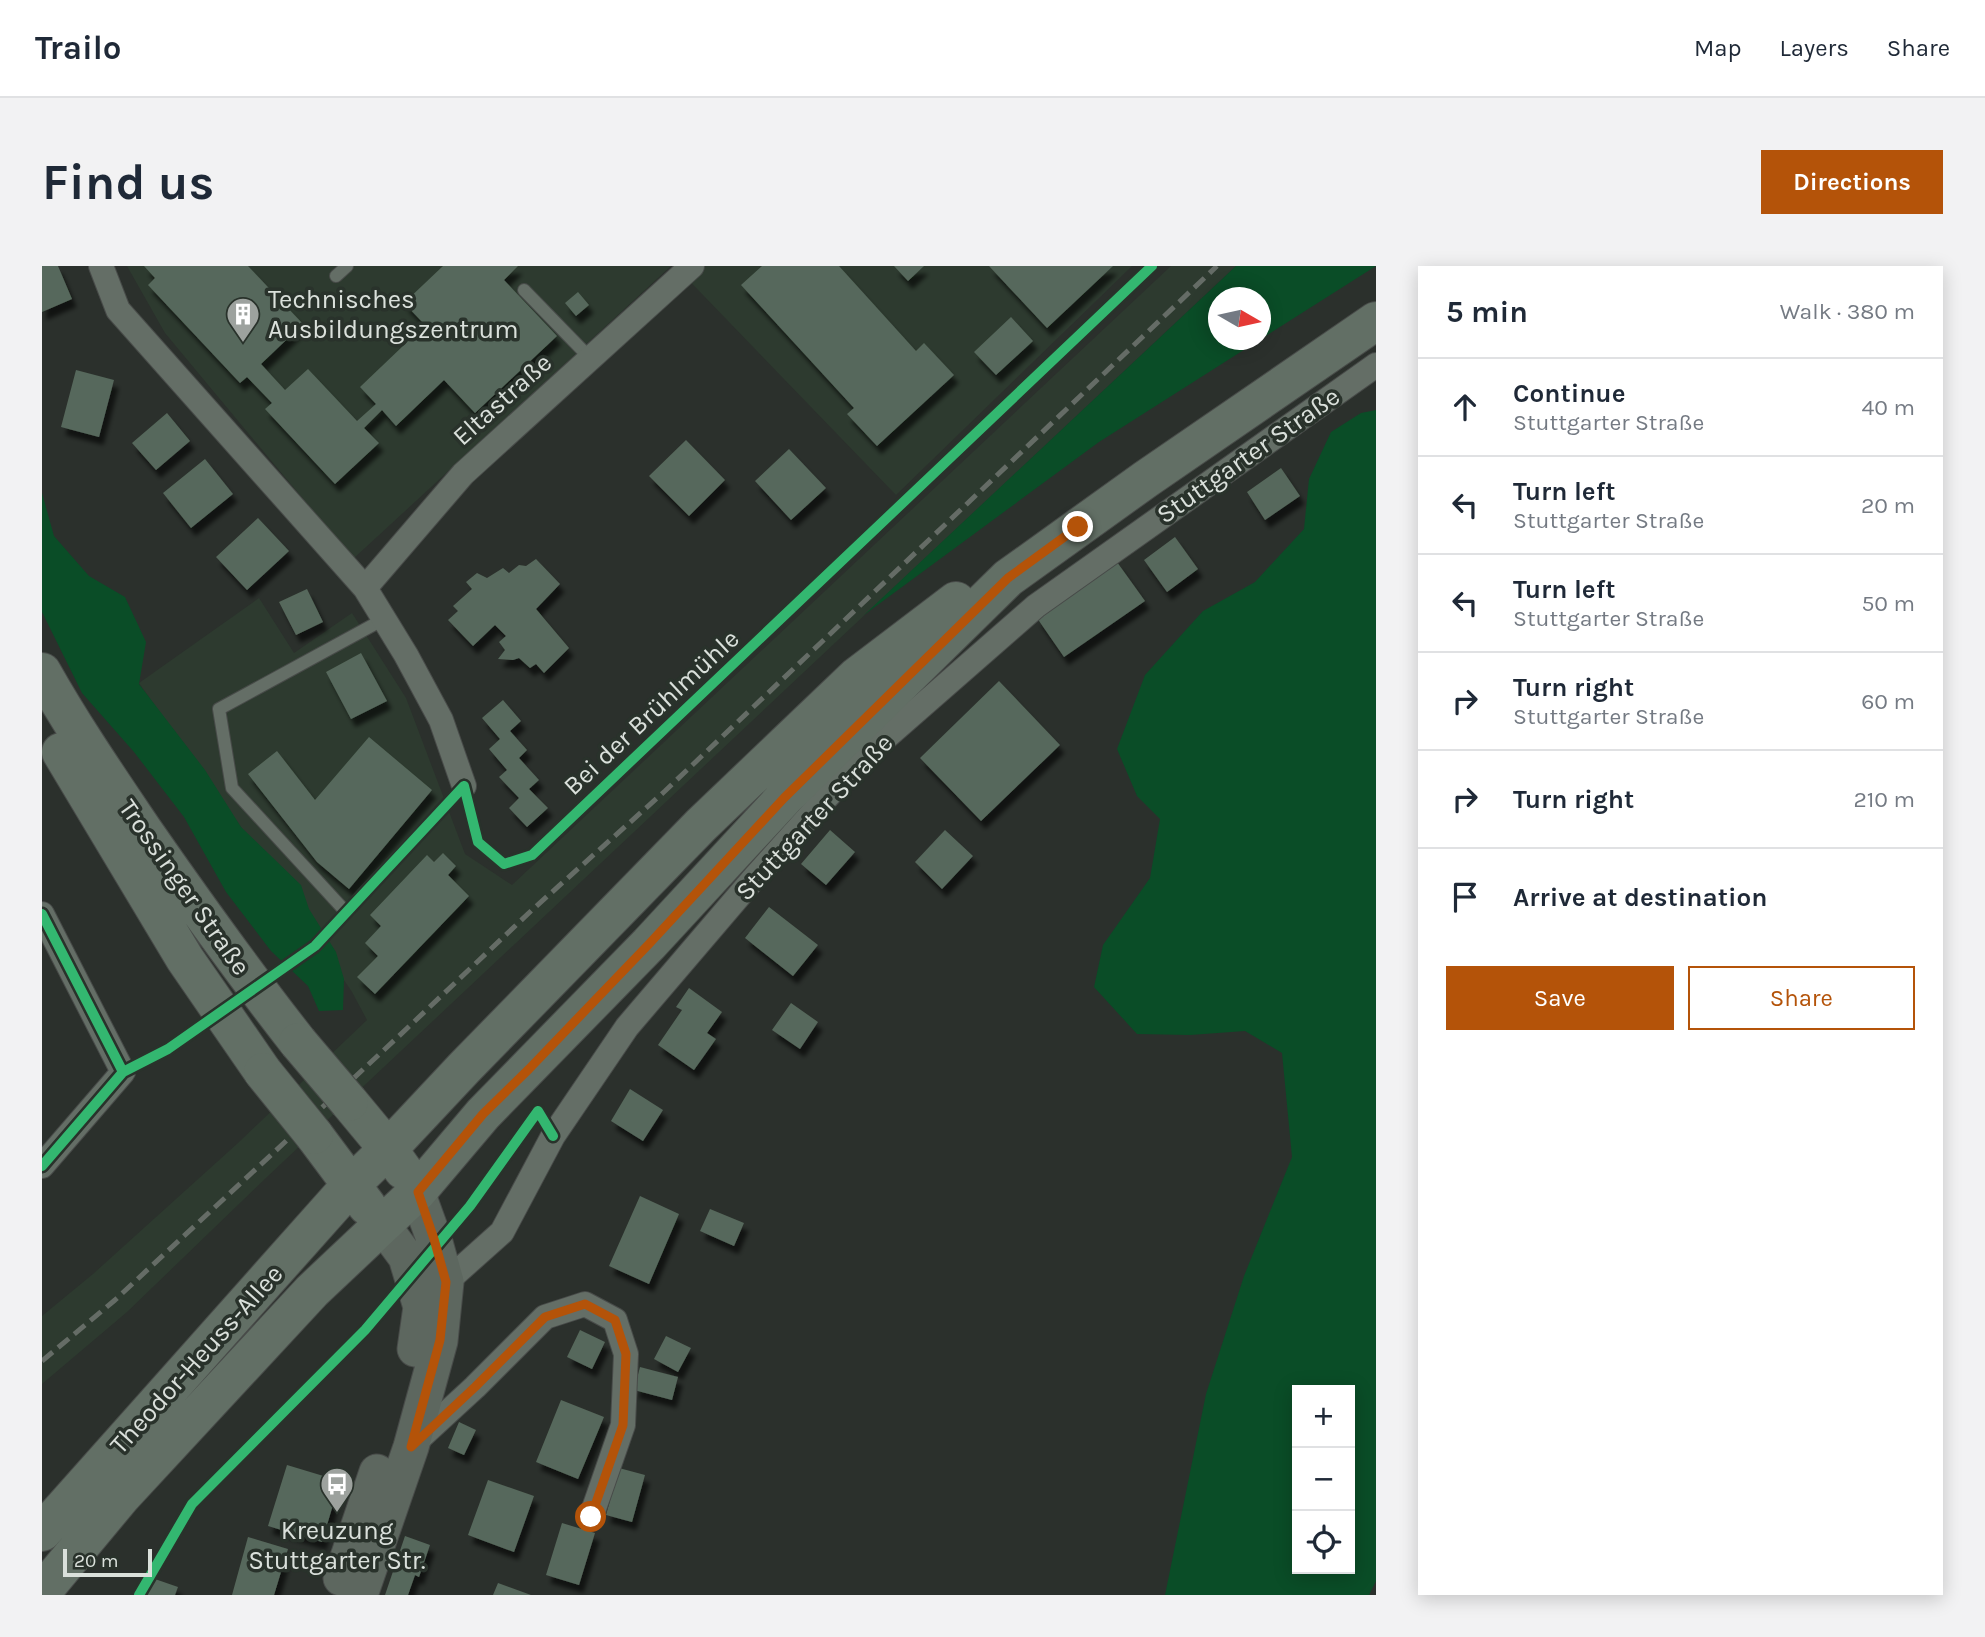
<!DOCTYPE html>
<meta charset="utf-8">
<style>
:root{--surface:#fff;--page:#f2f2f3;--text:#1f2937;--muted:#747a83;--line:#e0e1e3;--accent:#b45309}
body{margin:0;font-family:Karla,sans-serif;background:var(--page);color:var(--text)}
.controls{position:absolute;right:21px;bottom:21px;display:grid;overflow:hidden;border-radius:0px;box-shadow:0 4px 18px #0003}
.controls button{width:63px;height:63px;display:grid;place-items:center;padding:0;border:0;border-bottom:2px solid var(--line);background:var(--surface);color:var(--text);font:35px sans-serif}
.compass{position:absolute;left:1166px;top:21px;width:63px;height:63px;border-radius:50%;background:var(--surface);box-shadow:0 4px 18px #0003;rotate:99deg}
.scale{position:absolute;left:21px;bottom:18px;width:89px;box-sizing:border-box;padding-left:7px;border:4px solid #dae0db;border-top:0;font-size:19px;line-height:24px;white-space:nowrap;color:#dae0db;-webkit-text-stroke:5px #29322b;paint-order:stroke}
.stop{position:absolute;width:21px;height:21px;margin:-16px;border:5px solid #b45309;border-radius:50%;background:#fff}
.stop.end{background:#b45309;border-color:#fff;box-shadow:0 2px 7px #0008}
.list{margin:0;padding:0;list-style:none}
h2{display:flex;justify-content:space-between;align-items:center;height:91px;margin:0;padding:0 28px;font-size:30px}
h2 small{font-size:23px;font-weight:400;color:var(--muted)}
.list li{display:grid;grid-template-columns:46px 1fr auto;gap:21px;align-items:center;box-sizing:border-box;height:98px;padding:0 28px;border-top:2px solid var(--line)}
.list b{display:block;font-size:26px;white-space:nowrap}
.list p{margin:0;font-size:23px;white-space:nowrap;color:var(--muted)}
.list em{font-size:23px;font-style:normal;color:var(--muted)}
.actions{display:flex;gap:14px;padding:21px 28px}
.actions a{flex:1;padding:16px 0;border:2px solid var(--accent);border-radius:0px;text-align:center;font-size:24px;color:var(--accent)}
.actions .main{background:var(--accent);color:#fff}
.icon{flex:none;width:38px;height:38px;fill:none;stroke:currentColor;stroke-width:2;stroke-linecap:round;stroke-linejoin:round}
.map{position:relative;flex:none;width:1334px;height:1329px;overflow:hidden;border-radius:0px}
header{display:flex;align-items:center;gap:42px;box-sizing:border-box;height:98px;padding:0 35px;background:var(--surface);border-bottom:2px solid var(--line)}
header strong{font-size:33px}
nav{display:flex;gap:38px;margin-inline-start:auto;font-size:24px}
.intro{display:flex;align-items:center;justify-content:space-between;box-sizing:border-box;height:168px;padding:0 42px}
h1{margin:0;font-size:49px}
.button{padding:18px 32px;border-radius:0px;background:var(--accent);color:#fff;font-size:24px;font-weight:700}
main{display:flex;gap:42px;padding:0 42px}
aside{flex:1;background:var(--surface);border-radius:0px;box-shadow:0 4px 18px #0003}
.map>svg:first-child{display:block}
.built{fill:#2d3a2f}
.green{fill:#0a4d27;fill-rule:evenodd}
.building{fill:#56685b;filter:url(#shadow)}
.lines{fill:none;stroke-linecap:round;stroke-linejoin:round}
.lane-casing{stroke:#484b49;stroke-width:14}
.street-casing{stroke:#484b49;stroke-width:26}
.secondary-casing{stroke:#484b49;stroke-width:37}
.primary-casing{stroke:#484b49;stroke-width:40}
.lane{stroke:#646e66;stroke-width:12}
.street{stroke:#646e66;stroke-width:24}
.secondary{stroke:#5d675f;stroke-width:35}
.primary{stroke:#626f65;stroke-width:38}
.rail{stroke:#656c66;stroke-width:5;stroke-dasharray:14 7;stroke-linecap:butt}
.primary-bridge-casing{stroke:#484b49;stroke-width:40;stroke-linecap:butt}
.primary-bridge{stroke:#626f65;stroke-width:38}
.cycleway-casing{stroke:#29322b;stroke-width:15}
.cycleway{stroke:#33b770;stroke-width:10}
.route{stroke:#b45309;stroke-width:9}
.labels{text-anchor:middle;stroke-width:7;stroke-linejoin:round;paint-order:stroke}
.poi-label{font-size:26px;fill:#dae0db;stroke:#29322b;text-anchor:start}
.street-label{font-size:26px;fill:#dae0db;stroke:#29322b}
</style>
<header>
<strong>Trailo</strong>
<nav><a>Map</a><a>Layers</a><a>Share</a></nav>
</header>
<div class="intro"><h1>Find us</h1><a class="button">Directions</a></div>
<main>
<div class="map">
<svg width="1334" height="1329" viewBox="0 0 1334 1329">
<defs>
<filter id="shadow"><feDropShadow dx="4.5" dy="8" stdDeviation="2" flood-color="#0009"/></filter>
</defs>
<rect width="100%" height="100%" fill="#2b302c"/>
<path class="built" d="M85,0H629L311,293L123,67Z
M633,0H1090L854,229Z
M1129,0H1194L226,910L85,1046L0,1118V1050L51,1008L196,877L325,754L310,726L199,561L97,417L217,332L252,387L310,347L364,432L423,588L470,619Z"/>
<path class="green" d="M1194,0H1334L1057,176L822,349ZM1176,32H1218V74H1176Z
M1334,144V1315L1327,1329H1123L1164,1128L1202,1010L1250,891L1240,787L1203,765L1148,769L1095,768L1052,721L1061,679L1108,612L1118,553L1095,530L1075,483L1103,409L1161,345L1213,316L1262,263L1267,213L1289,166L1319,147ZM1308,1124V1303H1255V1124Z
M0,227L12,270L47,310L83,331L104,376L97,418L163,504L199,561L259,619L267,643L294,686L302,713L301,744L277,745L266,720L229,685L184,626L142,551L92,486L40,427L0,346Z"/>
<path class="building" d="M0,0H16L30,33L0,46Z
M102,0H206L261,58L219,98L243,124L266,103L315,155L334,138L318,121L383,59L362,37L401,0H476L462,14L515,70L433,147L402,114L354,160L340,144L322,162L337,177L293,218L223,143L230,137L205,111L198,117L106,19L113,12Z
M720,0H797L874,85L882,77L912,109L835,180L805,148L812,142L699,19Z
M852,0H882L866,15Z
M947,0H1071L1005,62Z
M536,26L547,39L534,50L523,37Z
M969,51L991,75L954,109L932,86Z
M34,104L72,114L57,171L19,161Z
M125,147L148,175L114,204L90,177Z
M644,174L683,214L647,250L607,210Z
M747,183L784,222L749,254L713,215Z
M163,193L191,228L149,262L121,227Z
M1239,202L1258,230L1223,254L1205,226Z
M216,252L247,285L205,324L174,291Z
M1133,271L1156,303L1125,326L1102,294Z
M494,293L518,318L494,343L527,382L502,407L494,398L488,402L477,392L471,394L456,393L463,384L457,376L464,370L453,359L431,380L406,354L416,345L411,340L430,323L424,316L435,307L445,312L461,302L467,307L477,299L484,300Z
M1075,296L1103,335L1022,391L995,352Z
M265,323L281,356L254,369L237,336Z
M319,387L345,435L309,453L284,406Z
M957,415L1018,479L939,555L878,492Z
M461,434L479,455L468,465L485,484L477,492L497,514L487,523L506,542L485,561L467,542L477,532L457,511L465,504L447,483L458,473L440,452Z
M327,471L390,524L307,623L275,596L206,508L235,485L273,534Z
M788,564L813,586L784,619L759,598Z
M903,564L931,590L900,623L873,596Z
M401,587L414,600L406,609L427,630L333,728L315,711L336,690L323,677L339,660L328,649L385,589L392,596Z
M727,641L776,679L751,710L703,672Z
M647,722L680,746L665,767L674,773L652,804L616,779L640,744L634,741Z
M749,737L776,756L758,783L730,764Z
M588,823L621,844L601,875L569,855Z
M598,930L637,948L607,1018L567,1000Z
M668,943L702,957L692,980L658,965Z
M538,1064L563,1076L550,1103L525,1091Z
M624,1070L649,1082L636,1106L612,1093Z
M598,1101L636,1111L630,1134L592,1124Z
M519,1134L562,1151L536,1213L494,1196Z
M417,1156L434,1164L422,1189L406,1182Z
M245,1199L298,1215L280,1276L226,1260Z
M577,1202L603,1209L590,1256L564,1249Z
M446,1214L492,1230L472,1286L426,1269Z
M520,1257L553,1267L537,1319L504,1309Z
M363,1270L388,1279L377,1311L373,1309L366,1329H343Z
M206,1271L246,1283L232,1329H190Z
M110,1312L136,1321L133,1329H104Z
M456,1317L489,1329H451Z"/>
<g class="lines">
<defs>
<path id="lane" d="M294,10L305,0
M482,24L548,92
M304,646L190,522L177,443L342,353
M273,680L422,520
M81,806L126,783"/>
<path id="street" d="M59,0L76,44L323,322L364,389L399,454L422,520
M323,322L421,208L650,0
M0,648L81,806L0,900
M404,1016L460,966L511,870L585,761L713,611L818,494L994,340L1334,99
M370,1179L433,1121L503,1051L543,1038L573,1054L584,1088L581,1159L549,1251"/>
<path id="secondary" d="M341,960L364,991L379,1041L373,1083
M299,1312L335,1206
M318,1329L369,1181L398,1075L404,1016L392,973L375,926"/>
<path id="primary" d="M0,406C31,461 66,512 101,564C151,636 202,707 256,776
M19,486L143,693L221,806
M307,836L346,883L361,904
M272,869L325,940
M0,1266L309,919L346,883L422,802L659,559L814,411L914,335
M0,1326L79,1231L270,1025L375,926L441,848L607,678L742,532L966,312L1104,213L1334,55"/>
</defs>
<use href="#lane" class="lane-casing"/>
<use href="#street" class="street-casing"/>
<use href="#secondary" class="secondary-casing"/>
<use href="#primary" class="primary-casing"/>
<use href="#lane" class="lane"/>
<use href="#street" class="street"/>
<use href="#secondary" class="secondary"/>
<use href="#primary" class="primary"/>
<path class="rail" d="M0,1095L73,1034L357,770L490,644L623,525L1175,0"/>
<defs>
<path id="primary-bridge" d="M256,776L307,836
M221,806L272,869"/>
</defs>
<use href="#primary-bridge" class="primary-bridge-casing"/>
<use href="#primary-bridge" class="primary-bridge"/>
<defs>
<path id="cycleway" d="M422,520L436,576L462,598L490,589L1110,0
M0,648L81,806
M0,900L81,806L126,783L273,680L422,520
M97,1329L150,1238L323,1064L428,940L496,845L511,870"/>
</defs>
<use href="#cycleway" class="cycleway-casing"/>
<use href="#cycleway" class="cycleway"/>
</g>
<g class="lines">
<path class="route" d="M549,1251L581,1159L584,1088L573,1054L543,1038L503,1051L433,1121L369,1181L398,1074L404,1016L392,973L376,926L441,848L487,803L607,678L742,532L966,312L1036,261"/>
</g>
<defs>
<symbol id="building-pin" viewBox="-11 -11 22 30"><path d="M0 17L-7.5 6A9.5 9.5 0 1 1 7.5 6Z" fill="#9da29e" stroke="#29322b"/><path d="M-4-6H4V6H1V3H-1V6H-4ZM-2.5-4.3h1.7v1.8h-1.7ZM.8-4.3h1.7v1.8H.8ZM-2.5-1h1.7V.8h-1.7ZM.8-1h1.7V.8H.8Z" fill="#fff"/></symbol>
<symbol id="bus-pin" viewBox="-11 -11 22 30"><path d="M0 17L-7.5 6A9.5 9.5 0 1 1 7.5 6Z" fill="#9da29e" stroke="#29322b"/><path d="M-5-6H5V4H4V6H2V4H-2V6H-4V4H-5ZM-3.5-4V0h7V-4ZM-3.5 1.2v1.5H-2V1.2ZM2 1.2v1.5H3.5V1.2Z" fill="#fff"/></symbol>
</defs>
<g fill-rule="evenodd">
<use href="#building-pin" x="182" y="29" width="38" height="52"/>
<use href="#bus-pin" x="276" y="1199" width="38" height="52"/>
</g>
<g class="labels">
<g class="poi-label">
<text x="226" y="42">Technisches<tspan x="226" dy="30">Ausbildungszentrum</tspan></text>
<text x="295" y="1273" text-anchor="middle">Kreuzung<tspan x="295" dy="30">Stuttgarter Str.</tspan></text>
</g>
<g class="street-label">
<text transform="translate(460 133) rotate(-42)" y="9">Eltastraße</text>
<text transform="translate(1206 189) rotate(-35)" y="9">Stuttgarter Straße</text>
<text transform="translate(609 446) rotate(-43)" y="9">Bei der Brühlmühle</text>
<text transform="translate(772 551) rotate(-47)" y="9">Stuttgarter Straße</text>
<text transform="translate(143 621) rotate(55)" y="9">Trossinger Straße</text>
<text transform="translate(154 1093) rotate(-48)" y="9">Theodor-Heuss-Allee</text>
</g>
</g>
</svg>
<div class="controls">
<button>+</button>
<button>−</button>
<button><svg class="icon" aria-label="locate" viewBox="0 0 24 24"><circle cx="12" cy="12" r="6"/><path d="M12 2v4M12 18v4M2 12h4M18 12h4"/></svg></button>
</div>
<svg class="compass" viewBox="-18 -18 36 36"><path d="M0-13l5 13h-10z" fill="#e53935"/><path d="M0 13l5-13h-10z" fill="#747a83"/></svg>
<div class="scale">20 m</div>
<div class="stop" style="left:549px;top:1251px"></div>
<div class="stop end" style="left:1036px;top:261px"></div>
</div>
<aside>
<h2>5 min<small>Walk · 380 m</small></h2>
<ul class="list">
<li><svg class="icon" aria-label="ahead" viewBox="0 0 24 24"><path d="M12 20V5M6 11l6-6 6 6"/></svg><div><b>Continue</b><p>Stuttgarter Straße</p></div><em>40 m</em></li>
<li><svg class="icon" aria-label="left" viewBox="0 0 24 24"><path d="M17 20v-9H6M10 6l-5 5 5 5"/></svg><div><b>Turn left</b><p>Stuttgarter Straße</p></div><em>20 m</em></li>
<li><svg class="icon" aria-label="left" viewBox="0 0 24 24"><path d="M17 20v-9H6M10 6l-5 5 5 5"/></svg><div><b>Turn left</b><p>Stuttgarter Straße</p></div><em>50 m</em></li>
<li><svg class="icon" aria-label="right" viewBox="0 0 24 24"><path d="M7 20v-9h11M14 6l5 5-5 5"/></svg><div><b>Turn right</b><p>Stuttgarter Straße</p></div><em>60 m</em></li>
<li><svg class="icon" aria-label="right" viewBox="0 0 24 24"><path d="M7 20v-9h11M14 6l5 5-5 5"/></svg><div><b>Turn right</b></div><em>210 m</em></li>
<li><svg class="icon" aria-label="arrive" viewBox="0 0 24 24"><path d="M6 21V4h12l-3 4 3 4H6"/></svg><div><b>Arrive at destination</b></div></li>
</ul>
<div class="actions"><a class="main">Save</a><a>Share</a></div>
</aside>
</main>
